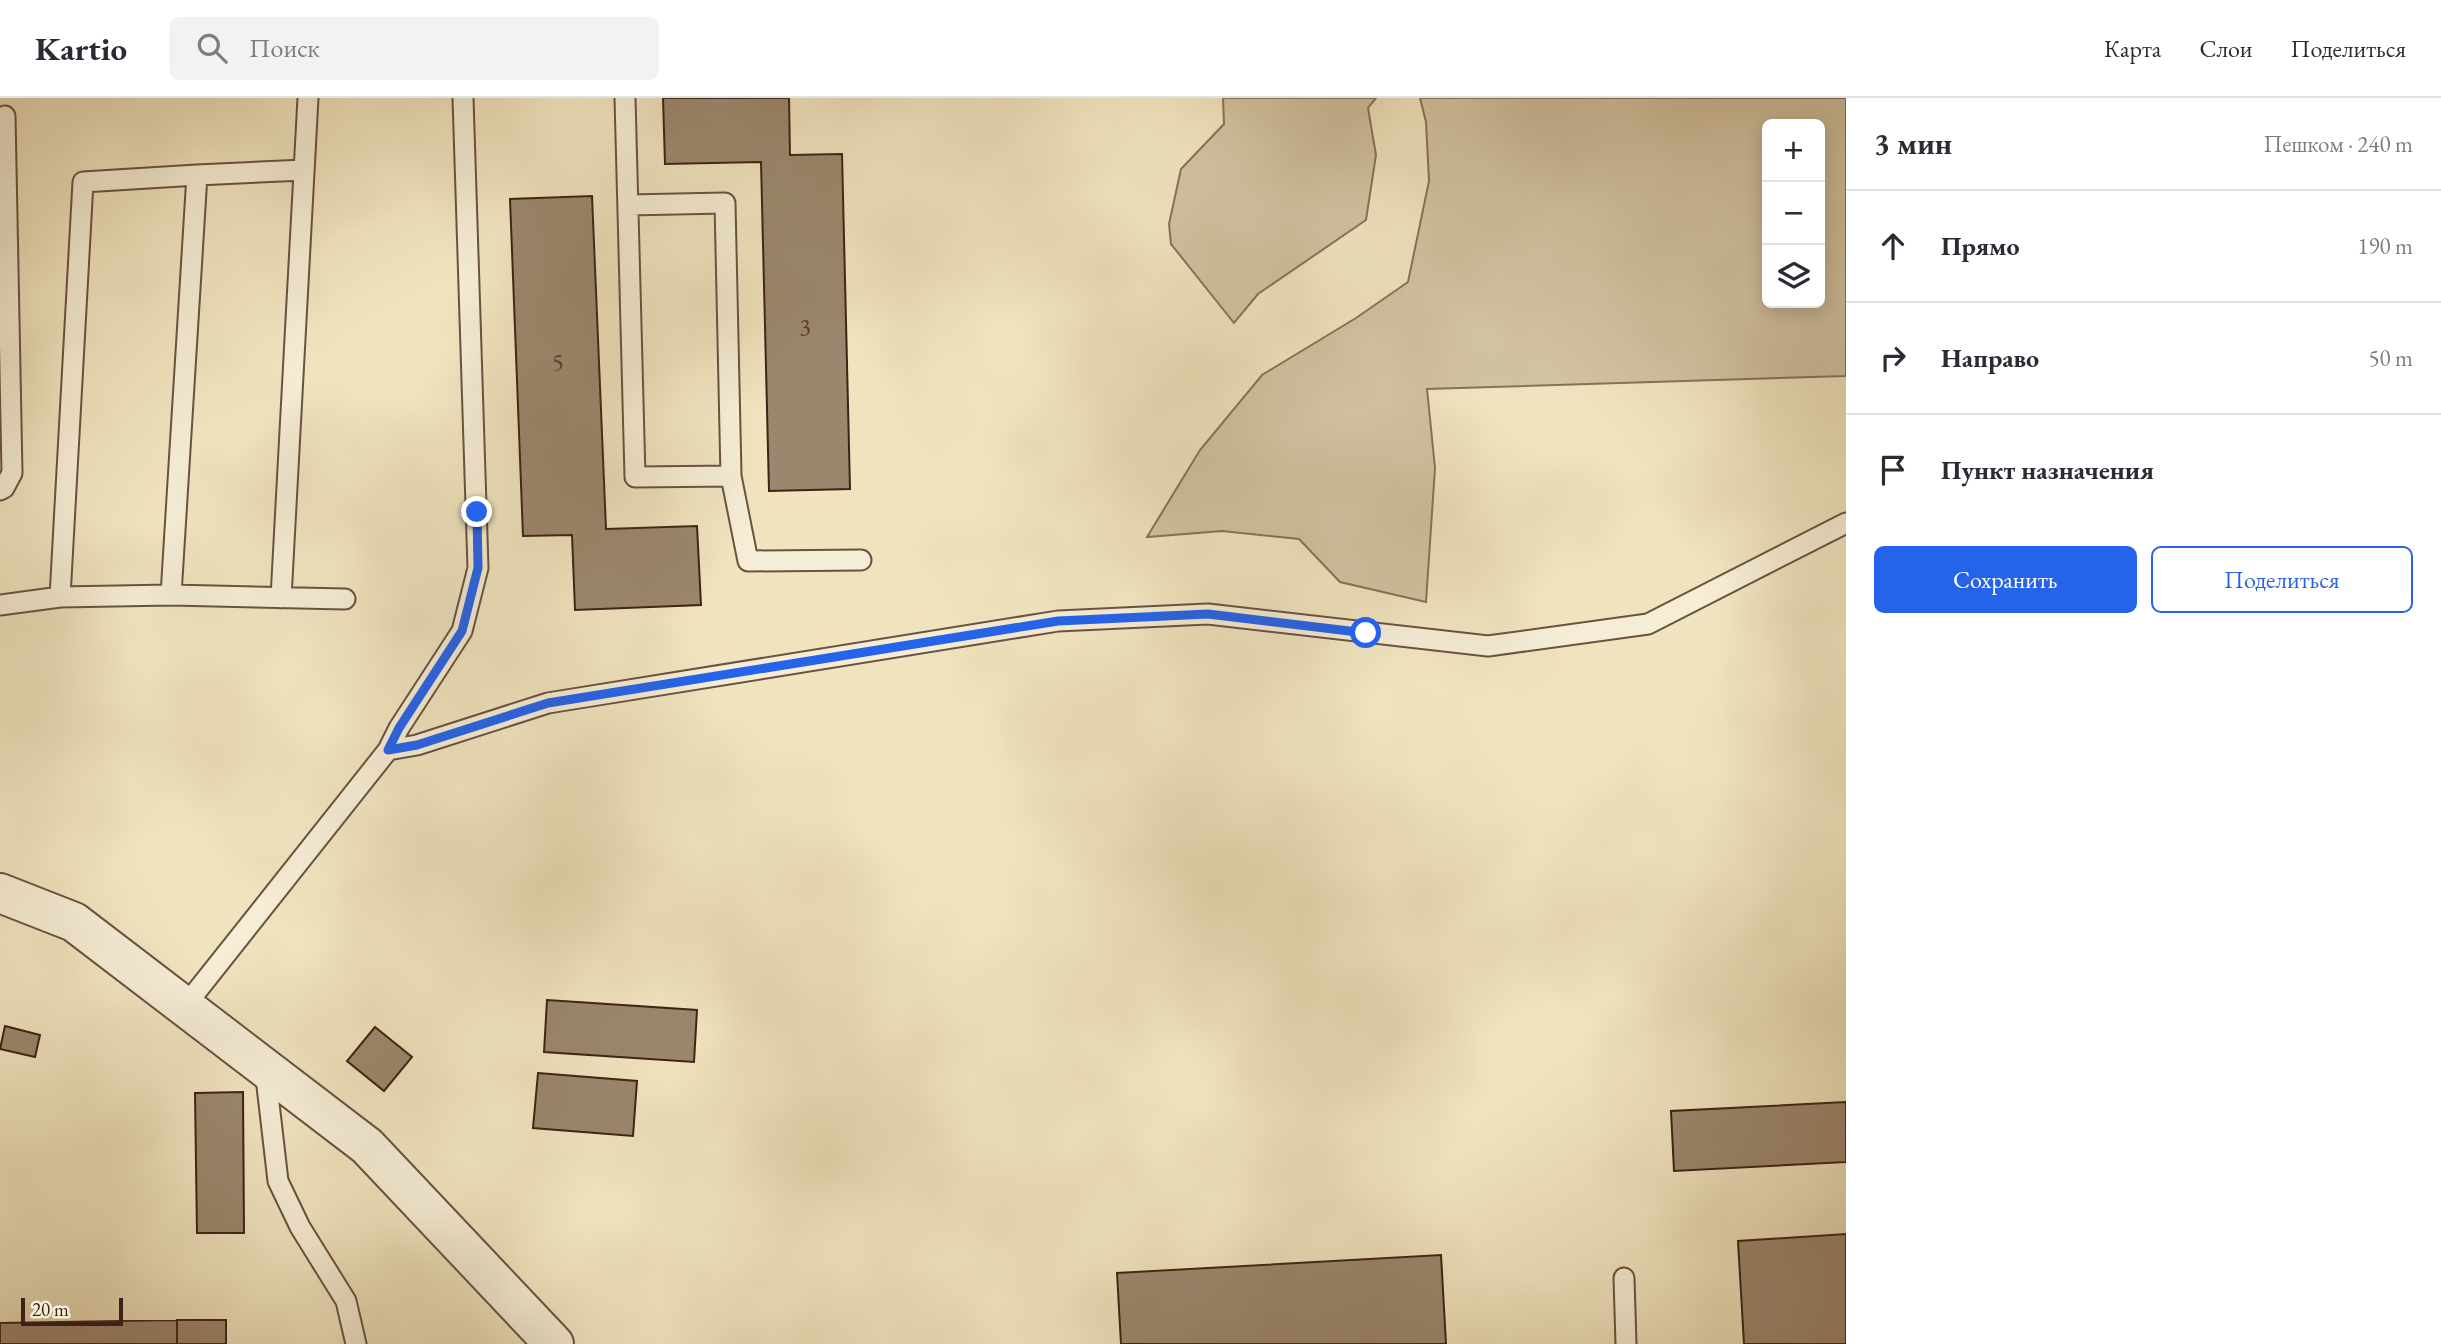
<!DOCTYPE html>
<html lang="ru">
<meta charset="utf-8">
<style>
:root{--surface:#fff;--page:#f2f2f3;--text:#2b2b33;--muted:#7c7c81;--line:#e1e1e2;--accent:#2563eb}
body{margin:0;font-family:"EB Garamond",serif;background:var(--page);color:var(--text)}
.controls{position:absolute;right:21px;top:21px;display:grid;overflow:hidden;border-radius:10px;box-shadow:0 4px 18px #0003}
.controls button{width:63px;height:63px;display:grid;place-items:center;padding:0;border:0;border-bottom:2px solid var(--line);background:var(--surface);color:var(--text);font:35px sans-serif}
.scale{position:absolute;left:21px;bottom:18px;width:102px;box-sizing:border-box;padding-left:7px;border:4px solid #3e2217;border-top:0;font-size:19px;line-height:24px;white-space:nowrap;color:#3e2217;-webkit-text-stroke:5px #f5edd5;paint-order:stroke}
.stop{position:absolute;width:21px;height:21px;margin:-16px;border:5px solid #2563eb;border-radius:50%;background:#fff}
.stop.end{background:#2563eb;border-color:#fff;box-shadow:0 2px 7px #0008}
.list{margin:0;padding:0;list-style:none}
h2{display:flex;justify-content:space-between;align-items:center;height:91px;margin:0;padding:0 28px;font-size:30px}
h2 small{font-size:23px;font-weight:400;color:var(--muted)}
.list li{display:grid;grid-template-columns:46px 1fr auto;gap:21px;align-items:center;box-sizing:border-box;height:112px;padding:0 28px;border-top:2px solid var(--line)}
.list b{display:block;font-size:26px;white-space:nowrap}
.list em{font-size:23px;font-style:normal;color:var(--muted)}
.actions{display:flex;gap:14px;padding:21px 28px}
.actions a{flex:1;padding:16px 0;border:2px solid var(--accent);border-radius:10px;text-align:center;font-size:24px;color:var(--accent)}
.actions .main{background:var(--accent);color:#fff}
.icon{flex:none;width:38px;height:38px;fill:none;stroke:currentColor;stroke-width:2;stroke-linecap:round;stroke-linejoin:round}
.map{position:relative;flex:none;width:1846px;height:1246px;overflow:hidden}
header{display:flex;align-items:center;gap:42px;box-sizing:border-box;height:98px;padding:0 35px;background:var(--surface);border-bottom:2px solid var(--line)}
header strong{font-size:33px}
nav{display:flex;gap:38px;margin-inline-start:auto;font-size:24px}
.search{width:490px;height:63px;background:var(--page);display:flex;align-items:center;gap:18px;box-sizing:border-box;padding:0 24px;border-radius:10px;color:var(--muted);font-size:26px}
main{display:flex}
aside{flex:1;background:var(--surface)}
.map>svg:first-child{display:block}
.green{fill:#d2c3a2;stroke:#88725c;stroke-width:2;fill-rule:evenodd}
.building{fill:#9b876e;stroke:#3e2217;stroke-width:2}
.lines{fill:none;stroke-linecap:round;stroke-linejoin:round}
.service-casing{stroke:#6a5241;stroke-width:23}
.minor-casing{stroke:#6a5241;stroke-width:42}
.service{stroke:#f5edd5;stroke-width:19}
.minor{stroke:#f5edd5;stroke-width:38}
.route{stroke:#2563eb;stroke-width:9}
.labels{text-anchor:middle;stroke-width:7;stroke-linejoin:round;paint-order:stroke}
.number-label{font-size:24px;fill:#553b2d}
</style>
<header>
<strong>Kartio</strong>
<div class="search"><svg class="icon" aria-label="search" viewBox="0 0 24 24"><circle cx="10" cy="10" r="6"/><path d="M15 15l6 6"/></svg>Поиск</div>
<nav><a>Карта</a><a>Слои</a><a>Поделиться</a></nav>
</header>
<main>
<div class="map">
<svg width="1846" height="1246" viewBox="0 0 1846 1246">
<rect width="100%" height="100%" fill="#f0e4bf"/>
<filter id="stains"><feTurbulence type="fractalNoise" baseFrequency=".00286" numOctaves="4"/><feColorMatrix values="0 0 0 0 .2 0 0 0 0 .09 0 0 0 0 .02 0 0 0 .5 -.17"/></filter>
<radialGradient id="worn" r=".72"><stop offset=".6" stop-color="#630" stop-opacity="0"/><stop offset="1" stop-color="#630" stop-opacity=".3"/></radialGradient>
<path class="green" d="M1223,0H1376L1368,10L1376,57L1366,122L1258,196L1234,225L1171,146L1169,126L1181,71L1224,26Z
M1420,0H1846V278L1427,291L1435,370L1426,504L1340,484L1299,441L1222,433L1147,439L1200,352L1262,277L1356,220L1408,184L1429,83L1426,24ZM1820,26V205H1767V26Z"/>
<path class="building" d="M663,0H789L790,57L842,56L850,391L769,393L761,64L665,66Z
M592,98L606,431L697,428L701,507L575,512L572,437L523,438L510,101Z
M547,902L697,912L694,964L544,954Z
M5,928L40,937L35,959L0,951Z
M375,929L412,959L384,993L347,963Z
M538,975L637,983L633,1038L533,1030Z
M243,994L244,1135H197L195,995Z
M1846,1004V1064L1674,1073L1671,1013Z
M1846,1136V1246H1744L1738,1143Z
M1441,1157L1446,1246H1121L1117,1175Z
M177,1222V1246H0V1225Z
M177,1222H226V1246H177Z"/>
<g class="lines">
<defs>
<path id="service" d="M625,0L635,379L731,378L748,463L861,462
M197,77L304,72
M628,107L725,105L731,378
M0,392L4,390L12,375L5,18
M60,499L83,84L197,77L171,497
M281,500L308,0
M0,507L60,499L171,497L345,501
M388,652L417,647L548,605L1058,523L1208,516L1488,548L1648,526L1846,425
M185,908L388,652L399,630L462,533L478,470L463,0
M265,971L278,1083L300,1129L346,1203L356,1246
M1624,1180L1626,1246"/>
<path id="minor" d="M0,795L74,824L367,1048L554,1246"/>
</defs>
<use href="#service" class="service-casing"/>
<use href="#minor" class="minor-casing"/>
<use href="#service" class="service"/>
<use href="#minor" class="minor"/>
</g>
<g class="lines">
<path class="route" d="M477,414L478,470L462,533L399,630L388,652L417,647L548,605L1058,523L1208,516L1366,535"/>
</g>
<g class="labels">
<g class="number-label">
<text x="805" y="237">3</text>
<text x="558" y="272">5</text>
</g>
</g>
<rect width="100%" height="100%" filter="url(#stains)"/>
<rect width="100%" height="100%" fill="url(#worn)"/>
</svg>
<div class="controls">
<button>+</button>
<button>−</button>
<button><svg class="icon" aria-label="layers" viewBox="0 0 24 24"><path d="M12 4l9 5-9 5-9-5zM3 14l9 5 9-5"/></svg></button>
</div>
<div class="scale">20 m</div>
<div class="stop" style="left:1366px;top:535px"></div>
<div class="stop end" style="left:477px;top:414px"></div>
</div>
<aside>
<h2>3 мин<small>Пешком · 240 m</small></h2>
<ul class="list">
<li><svg class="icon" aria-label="ahead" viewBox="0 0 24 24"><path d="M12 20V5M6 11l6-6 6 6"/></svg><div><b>Прямо</b></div><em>190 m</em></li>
<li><svg class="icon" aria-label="right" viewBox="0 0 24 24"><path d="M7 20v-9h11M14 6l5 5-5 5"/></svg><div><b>Направо</b></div><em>50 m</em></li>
<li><svg class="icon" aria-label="arrive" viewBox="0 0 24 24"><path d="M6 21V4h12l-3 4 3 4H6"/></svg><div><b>Пункт назначения</b></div></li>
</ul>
<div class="actions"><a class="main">Сохранить</a><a>Поделиться</a></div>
</aside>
</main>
